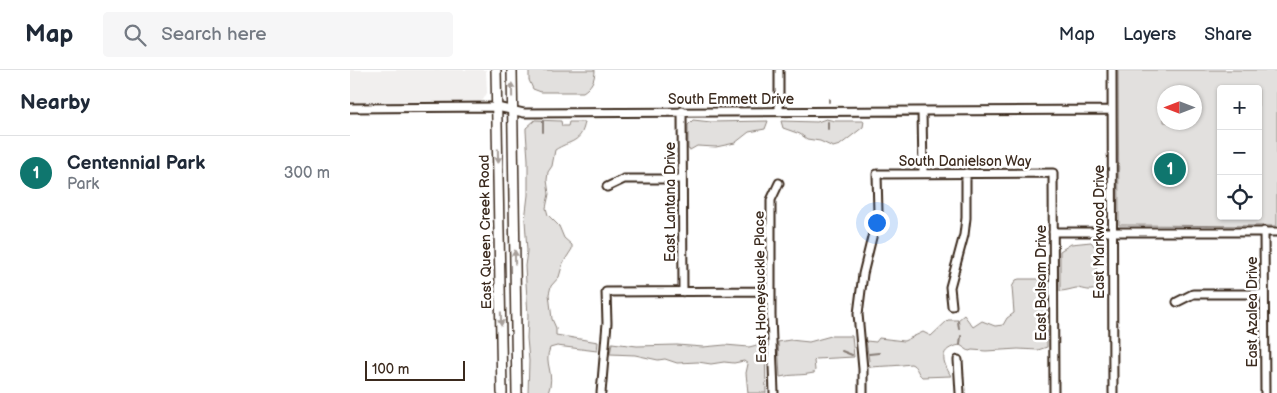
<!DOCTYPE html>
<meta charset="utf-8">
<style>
:root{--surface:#fff;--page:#f6f6f7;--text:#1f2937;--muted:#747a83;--line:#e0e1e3;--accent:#0f766e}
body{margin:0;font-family:"Balsamiq Sans",sans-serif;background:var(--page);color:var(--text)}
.controls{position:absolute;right:15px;top:15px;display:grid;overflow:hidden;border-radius:5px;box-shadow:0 1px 4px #0004}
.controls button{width:45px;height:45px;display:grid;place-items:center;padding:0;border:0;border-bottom:1px solid var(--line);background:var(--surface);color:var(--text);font:25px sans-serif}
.compass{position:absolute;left:807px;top:15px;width:45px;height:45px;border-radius:50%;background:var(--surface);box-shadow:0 1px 4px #0004;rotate:270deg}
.scale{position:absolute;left:15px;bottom:12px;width:100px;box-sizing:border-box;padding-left:5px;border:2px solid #3b2a1e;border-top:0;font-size:14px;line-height:18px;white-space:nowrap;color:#3b2a1e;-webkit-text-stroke:4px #fff;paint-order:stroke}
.you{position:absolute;left:526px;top:152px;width:18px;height:18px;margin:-12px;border:4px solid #fff;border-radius:50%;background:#1a73e8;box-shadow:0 0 0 8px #1a73e833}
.badge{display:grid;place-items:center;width:32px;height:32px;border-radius:50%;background:var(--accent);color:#fff;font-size:16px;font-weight:700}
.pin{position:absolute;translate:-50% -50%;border:2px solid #fff;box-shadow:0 1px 5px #0006}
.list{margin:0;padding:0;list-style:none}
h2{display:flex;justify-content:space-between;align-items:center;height:65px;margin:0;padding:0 20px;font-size:21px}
h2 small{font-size:16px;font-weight:400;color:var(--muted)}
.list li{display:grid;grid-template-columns:32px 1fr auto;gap:15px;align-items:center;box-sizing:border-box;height:75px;padding:0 20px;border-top:1px solid var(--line)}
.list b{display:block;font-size:19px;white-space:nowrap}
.list p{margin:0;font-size:16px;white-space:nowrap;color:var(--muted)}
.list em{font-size:16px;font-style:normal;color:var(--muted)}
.icon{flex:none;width:28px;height:28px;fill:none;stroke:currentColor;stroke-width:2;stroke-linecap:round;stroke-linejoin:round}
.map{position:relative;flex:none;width:927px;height:323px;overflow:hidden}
header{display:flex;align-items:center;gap:30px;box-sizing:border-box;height:70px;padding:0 25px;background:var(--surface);border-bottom:1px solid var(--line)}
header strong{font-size:24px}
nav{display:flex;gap:28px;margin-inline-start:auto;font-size:18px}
.search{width:350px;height:45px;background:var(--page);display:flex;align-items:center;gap:12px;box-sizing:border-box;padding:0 18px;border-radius:5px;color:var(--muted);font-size:19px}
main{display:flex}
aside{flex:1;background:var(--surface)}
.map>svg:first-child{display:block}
.built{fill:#f1efee}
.green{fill:#e2e0de;stroke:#8e857e;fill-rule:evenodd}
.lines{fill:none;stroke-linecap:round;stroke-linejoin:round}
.stream{stroke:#887e77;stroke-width:2}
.minor-casing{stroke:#3b2a1e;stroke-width:11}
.major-casing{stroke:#3b2a1e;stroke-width:12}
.minor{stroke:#fff;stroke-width:7}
.major{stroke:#fff;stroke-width:9}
.oneway{fill:#a79f9a}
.labels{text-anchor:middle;stroke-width:5;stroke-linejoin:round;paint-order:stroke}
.street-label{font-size:14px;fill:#3b2a1e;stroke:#fff}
</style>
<header>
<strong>Map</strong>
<div class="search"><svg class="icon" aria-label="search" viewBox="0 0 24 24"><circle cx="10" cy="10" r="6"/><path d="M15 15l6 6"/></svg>Search here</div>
<nav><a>Map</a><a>Layers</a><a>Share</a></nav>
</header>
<main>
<aside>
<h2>Nearby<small></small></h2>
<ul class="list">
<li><span class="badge">1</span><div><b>Centennial Park</b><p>Park</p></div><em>300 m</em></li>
</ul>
</aside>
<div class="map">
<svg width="927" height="323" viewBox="0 0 927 323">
<rect width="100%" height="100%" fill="#fff"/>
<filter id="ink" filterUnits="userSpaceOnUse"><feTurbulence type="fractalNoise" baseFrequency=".02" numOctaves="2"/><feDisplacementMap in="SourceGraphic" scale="10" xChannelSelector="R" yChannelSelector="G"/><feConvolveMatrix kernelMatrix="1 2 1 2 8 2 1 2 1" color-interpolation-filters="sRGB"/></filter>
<g filter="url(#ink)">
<path class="built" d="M0,0H136L137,23L133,30L129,32L0,33Z"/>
<path class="green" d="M179,0H245C245,10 241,17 233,22H191L183,19L179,10Z
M768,0H927V156L769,155ZM871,19H908V146H871ZM814,22H844V52H814Z
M476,49L485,51H514L513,57L508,61L490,75L483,77L470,71L457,69L450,64L433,58L431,51L467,52Z
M185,50L211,51L212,56H218L219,52H235C231,74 220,70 205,80L202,96L198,102L197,110L199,124L196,138L198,145L209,156L214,168L222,175V179L213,193L209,207L201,216L199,224L202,249L206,258V265L248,272L247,281L207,276L200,278C193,294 206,303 198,323H178L179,291L177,268L178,246L175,196L177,181L175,150L178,125V90L176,61V58Z
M343,50L361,52L418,51L415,59L399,62L385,73L366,77L347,76L340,80L338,79V55Z
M741,172L748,180L746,196L749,216C741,224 735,218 726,218C721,219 715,221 710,221V181L721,174Z
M669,209H696L697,248L694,253L697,258V277L688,280L668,279L636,281L622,280L619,281L610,275C588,279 592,291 601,306L572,307C567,303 567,296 561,294C547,296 534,296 520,297L516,271L526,272L529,268L554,271L573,262L581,266L598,250H608L614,245L623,257L632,251L645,256L653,255L657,248L664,243L662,217L666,210Z
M481,266H502L504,287L466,289L464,291L465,300L464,303C452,306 441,304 430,307L428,272L440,270L459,272Z
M262,273L287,276L327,275L353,277L375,275L399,277L415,273L416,323H398L396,303L398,294L394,291L384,293L374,292L361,294L348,292L327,293L315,289L308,290L285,285L260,284Z"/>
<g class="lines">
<path class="stream" d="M479,32V29
M193,51V62
M478,59V52
M608,251L609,259
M610,275L611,266
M492,281L502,285
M519,284L529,283"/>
<defs>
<path id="minor" d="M429,0V41
M762,0L763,323
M0,38L147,37L174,43L762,40
M332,41L333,222
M572,41L573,103
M257,117L274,109H332
M914,161L915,323
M703,162H927
M827,232L843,224H914
M602,236L600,217L614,165L616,148V103
M608,290L610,323
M251,323L257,253L256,222L421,221
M424,323L421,245V130L429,113
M513,323V299L508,244L513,204L528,143L527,104L703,103L704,323"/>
<path id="major" d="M146,0L152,323
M162,0L167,323"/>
</defs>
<use href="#minor" class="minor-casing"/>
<use href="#major" class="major-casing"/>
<use href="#minor" class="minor"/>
<use href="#major" class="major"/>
</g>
<defs><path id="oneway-solid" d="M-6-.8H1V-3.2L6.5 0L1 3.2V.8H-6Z" transform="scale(1.25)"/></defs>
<g class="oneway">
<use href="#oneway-solid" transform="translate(162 20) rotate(-91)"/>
<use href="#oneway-solid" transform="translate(148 86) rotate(89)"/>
<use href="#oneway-solid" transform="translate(165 187) rotate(-91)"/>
<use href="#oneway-solid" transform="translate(151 249) rotate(89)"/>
</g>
</g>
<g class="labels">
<g class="street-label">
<text x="381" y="34">South Emmett Drive</text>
<text x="615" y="96">South Danielson Way</text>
<text transform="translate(320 132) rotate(-90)" y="5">East Lantana Drive</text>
<text transform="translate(135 162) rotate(-91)" y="5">East Queen Creek Road</text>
<text transform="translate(749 162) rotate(-90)" y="5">East Markwood Drive</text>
<text transform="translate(691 213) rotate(-90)" y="5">East Balsam Drive</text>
<text transform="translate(410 217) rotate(-91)" y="5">East Honeysuckle Place</text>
<text transform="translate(902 242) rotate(-90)" y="5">East Azalea Drive</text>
</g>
</g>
</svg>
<div class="controls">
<button>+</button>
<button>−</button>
<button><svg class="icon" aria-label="locate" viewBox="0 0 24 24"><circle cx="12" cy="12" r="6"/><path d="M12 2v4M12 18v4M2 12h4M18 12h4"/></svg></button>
</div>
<svg class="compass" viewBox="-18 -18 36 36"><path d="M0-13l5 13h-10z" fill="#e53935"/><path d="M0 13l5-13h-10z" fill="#747a83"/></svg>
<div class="scale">100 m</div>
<div class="you"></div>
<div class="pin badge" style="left:820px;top:99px">1</div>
</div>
</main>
